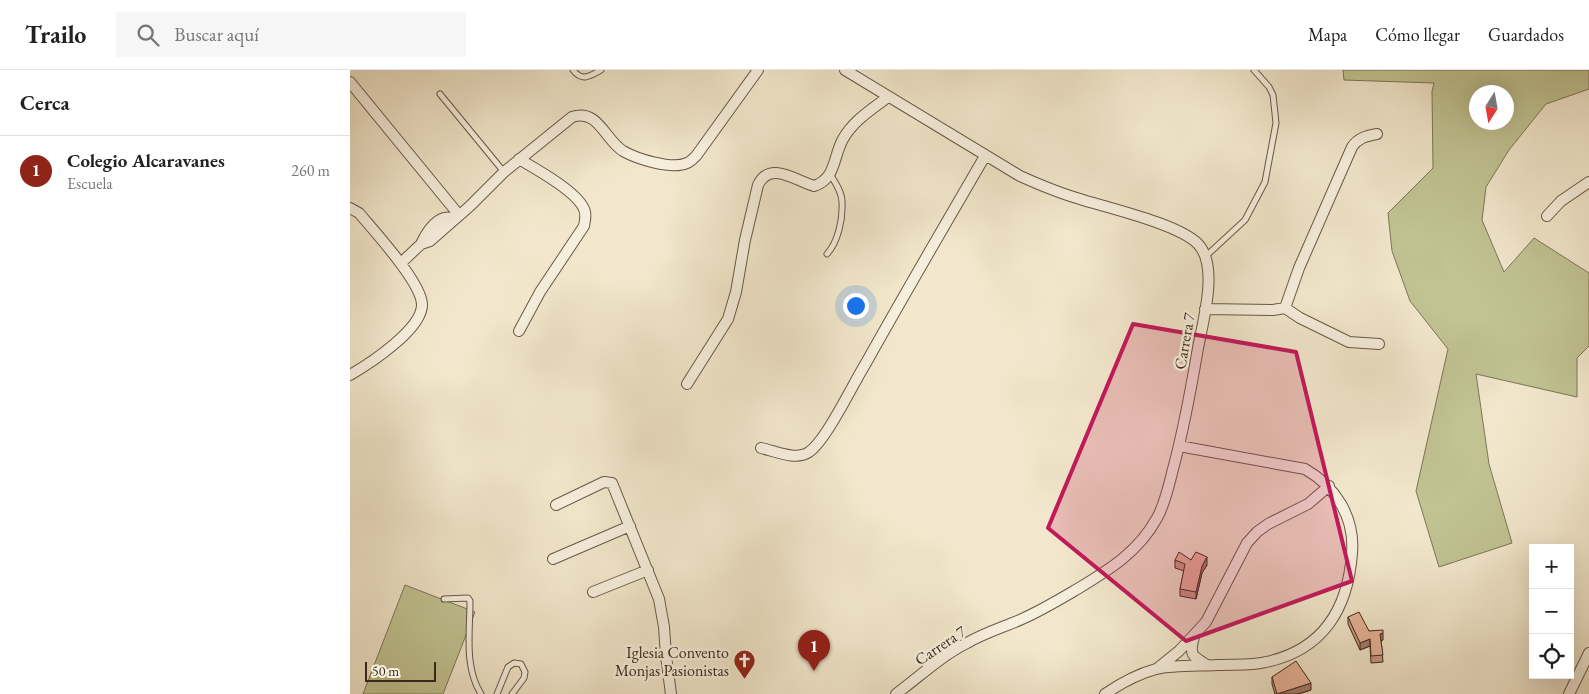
<!DOCTYPE html>
<html lang="es">
<meta charset="utf-8">
<style>
:root{--surface:#fff;--page:#f6f6f6;--text:#222;--muted:#767676;--line:#e0e0e0;--accent:#8f2418}
body{margin:0;font-family:"EB Garamond",serif;background:var(--page);color:var(--text)}
.controls{position:absolute;right:15px;bottom:15px;display:grid;overflow:hidden;border-radius:0px;box-shadow:0 5px 20px #0002}
.controls button{width:45px;height:45px;display:grid;place-items:center;padding:0;border:0;border-bottom:1px solid var(--line);background:var(--surface);color:var(--text);font:25px sans-serif}
.compass{position:absolute;left:1119px;top:15px;width:45px;height:45px;border-radius:50%;background:var(--surface);box-shadow:0 5px 20px #0002;rotate:191deg}
.scale{position:absolute;left:15px;bottom:12px;width:71px;box-sizing:border-box;padding-left:5px;border:2px solid #3a291b;border-top:0;font-size:14px;line-height:18px;white-space:nowrap;color:#3a291b;-webkit-text-stroke:4px #f7efde;paint-order:stroke}
.you{position:absolute;left:505px;top:235px;width:18px;height:18px;margin:-12px;border:4px solid #fff;border-radius:50%;background:#1a73e8;box-shadow:0 0 0 8px #1a73e833}
.badge{display:grid;place-items:center;width:32px;height:32px;border-radius:50%;background:var(--accent);color:#fff;font-size:16px;font-weight:700}
.pin{position:absolute;translate:-50% -41px;filter:drop-shadow(0 1px 2px #0008)}
.pin::after{content:'';position:absolute;top:26px;width:18px;height:15px;background:inherit;clip-path:polygon(0 0,100% 0,50% 100%)}
.list{margin:0;padding:0;list-style:none}
h2{display:flex;justify-content:space-between;align-items:center;height:65px;margin:0;padding:0 20px;font-size:21px}
h2 small{font-size:16px;font-weight:400;color:var(--muted)}
.list li{display:grid;grid-template-columns:32px 1fr auto;gap:15px;align-items:center;box-sizing:border-box;height:70px;padding:0 20px;border-top:1px solid var(--line)}
.list b{display:block;font-size:19px;white-space:nowrap}
.list p{margin:0;font-size:16px;white-space:nowrap;color:var(--muted)}
.list em{font-size:16px;font-style:normal;color:var(--muted)}
.icon{flex:none;width:28px;height:28px;fill:none;stroke:currentColor;stroke-width:2;stroke-linecap:round;stroke-linejoin:round}
.map{position:relative;flex:none;width:1239px;height:624px;overflow:hidden}
header{display:flex;align-items:center;gap:30px;box-sizing:border-box;height:70px;padding:0 25px;background:var(--surface);border-bottom:1px solid var(--line)}
header strong{font-size:24px}
nav{display:flex;gap:28px;margin-inline-start:auto;font-size:18px}
.search{width:350px;height:45px;background:var(--page);display:flex;align-items:center;gap:12px;box-sizing:border-box;padding:0 18px;border-radius:0px;color:var(--muted);font-size:19px}
main{display:flex}
aside{flex:1;background:var(--surface)}
.map>svg:first-child{display:block}
.green{fill:#c1c393;stroke:#7e7657;fill-rule:evenodd}
.lines{fill:none;stroke-linecap:round;stroke-linejoin:round}
.lane-casing{stroke:#685847;stroke-width:7}
.street-casing{stroke:#685847;stroke-width:12}
.lane{stroke:#f7efde;stroke-width:5}
.street{stroke:#f7efde;stroke-width:10}
.wall{fill:#c89a84;stroke:#3a291b}
.shaded-wall{fill:#a37d6c;stroke:#3a291b}
.building{fill:#e9b39a;stroke:#3a291b}
.marked{fill:#c2185b;fill-opacity:0.2;stroke:#c2185b;stroke-width:4;stroke-linejoin:round}
.labels{text-anchor:middle;stroke-width:5;stroke-linejoin:round;paint-order:stroke}
.street-label{font-size:16px;fill:#3a291b;stroke:#f7efde}
.poi-label{font-size:16px;fill:#3a291b;stroke:#f7efde;text-anchor:end}
</style>
<header>
<strong>Trailo</strong>
<div class="search"><svg class="icon" aria-label="search" viewBox="0 0 24 24"><circle cx="10" cy="10" r="6"/><path d="M15 15l6 6"/></svg>Buscar aquí</div>
<nav><a>Mapa</a><a>Cómo llegar</a><a>Guardados</a></nav>
</header>
<main>
<aside>
<h2>Cerca<small></small></h2>
<ul class="list">
<li><span class="badge">1</span><div><b>Colegio Alcaravanes</b><p>Escuela</p></div><em>260 m</em></li>
</ul>
</aside>
<div class="map">
<svg width="1239" height="624" viewBox="0 0 1239 624">
<rect width="100%" height="100%" fill="#f2e7cc"/>
<filter id="stains"><feTurbulence type="fractalNoise" baseFrequency=".004" numOctaves="4"/><feColorMatrix values="0 0 0 0 .2 0 0 0 0 .09 0 0 0 0 .02 0 0 0 .5 -.17"/></filter>
<radialGradient id="worn" r=".72"><stop offset=".6" stop-color="#630" stop-opacity="0"/><stop offset="1" stop-color="#630" stop-opacity=".3"/></radialGradient>
<path class="green" d="M993,0H1239V19L1196,34L1159,80L1136,117L1132,150L1154,202L1184,168L1239,203V276L1227,288V327L1126,304L1139,394L1162,473L1089,497L1066,421L1098,279L1060,231L1042,181L1038,143L1083,98L1082,21L1084,13L994,10ZM1126,22H1156V52H1126Z
M55,515L125,542L93,624H13Z"/>
<g class="lines">
<defs>
<path id="lane" d="M223,0C232,12 240,6 251,0
M90,24L154,102
M477,184C488,172 493,149 492,132C492,122 485,112 480,104
M856,186L895,150L915,112L926,53L923,25L919,17L904,0
M94,529L118,528L120,531C120,562 114,597 131,624
M147,624L158,597L164,593L171,594L175,602L174,608L162,624"/>
<path id="street" d="M495,0L670,106C690,115 709,123 730,129C758,138 829,154 848,174C869,196 853,251 848,278C841,319 834,359 823,399C819,415 815,434 807,448C788,483 757,501 724,521C707,531 690,541 672,549C654,557 634,563 617,573C591,586 569,607 546,624
M0,12L109,145
M0,138L9,143C24,161 71,212 72,234C73,259 19,294 0,305
M1197,146L1211,131L1239,112
M71,174C77,161 89,142 105,149
M51,193L71,174L80,171L120,136L154,102L222,47C248,38 255,70 273,81C287,89 322,100 337,93C340,92 344,88 346,86L408,0
M935,238L949,198L1002,77C1008,68 1016,66 1027,64
M855,239L923,240L935,238L950,248L999,272L1029,274
M169,261L190,222L234,156C235,150 237,143 233,137C224,120 186,99 169,89
M337,314L378,249L386,222L395,170L408,115C420,90 446,111 464,116C486,109 483,87 493,69C503,51 522,39 538,27
M411,378C425,381 446,391 459,382C476,371 504,312 516,293C555,223 595,155 635,86
M206,435L254,412L262,413L309,529L314,557L316,586L321,624
M203,489L280,456
M243,522L298,500
M844,567C839,585 842,586 857,595
M808,598L829,581L856,552L897,473L907,462L918,454L958,434L979,416
M755,624C771,613 788,604 806,599C822,595 850,596 867,595C883,594 901,596 916,592C973,580 998,539 1002,483C1005,447 985,416 955,399L829,376
M1219,624L1239,583"/>
</defs>
<use href="#lane" class="lane-casing"/>
<use href="#street" class="street-casing"/>
<use href="#lane" class="lane"/>
<use href="#street" class="street"/>
</g>
<path class="wall" d="M825,490H841L857,495L852,503L846,529L830,526V519L834,501L825,498Z
M998,547L1033,570H1031L1033,592L1021,593L1020,576L1010,580L998,554Z
M922,607L961,620L948,624H925L922,614Z"/>
<path class="shaded-wall" d="M857,487V495L852,503L846,529V522L852,496Z
M1033,563V570L1030,571V564Z
M1020,569V576L1010,580V573Z
M961,613V620L948,624H927Z"/>
<path class="building" d="M829,482L841,490L846,482L857,487L852,496L846,522L830,519L835,494L825,490Z
M1009,542L1019,561L1033,560V563L1030,564L1033,585L1021,586L1020,569L1010,573L998,547Z
M946,591L961,613L927,624L922,607Z"/>
<path class="marked" d="M783,254L946,282L1002,511L836,571L698,458Z"/>
<defs>
<symbol id="church-pin" viewBox="-11 -11 22 30"><path d="M0 17L-7.5 6A9.5 9.5 0 1 1 7.5 6Z" fill="#8f2418" stroke="#f7efde"/><path d="M-1.2-6h2.4v3.5h3.3v2.4h-3.3V6h-2.4V-.1h-3.3v-2.4h3.3Z" fill="#fff"/></symbol>
</defs>
<g fill-rule="evenodd">
<use href="#church-pin" x="382" y="578" width="25" height="34"/>
</g>
<g class="labels">
<g class="street-label">
<text transform="translate(834 271) rotate(-80)" y="6">Carrera 7</text>
<text transform="translate(590 575) rotate(-34)" y="6">Carrera 7</text>
</g>
<g class="poi-label">
<text x="379" y="588">Iglesia Convento<tspan x="379" dy="18">Monjas Pasionistas</tspan></text>
</g>
</g>
<rect width="100%" height="100%" filter="url(#stains)"/>
<rect width="100%" height="100%" fill="url(#worn)"/>
</svg>
<div class="controls">
<button>+</button>
<button>−</button>
<button><svg class="icon" aria-label="locate" viewBox="0 0 24 24"><circle cx="12" cy="12" r="6"/><path d="M12 2v4M12 18v4M2 12h4M18 12h4"/></svg></button>
</div>
<svg class="compass" viewBox="-18 -18 36 36"><path d="M0-13l5 13h-10z" fill="#e53935"/><path d="M0 13l5-13h-10z" fill="#767676"/></svg>
<div class="scale">50 m</div>
<div class="you"></div>
<div class="pin badge" style="left:464px;top:601px">1</div>
</div>
</main>
